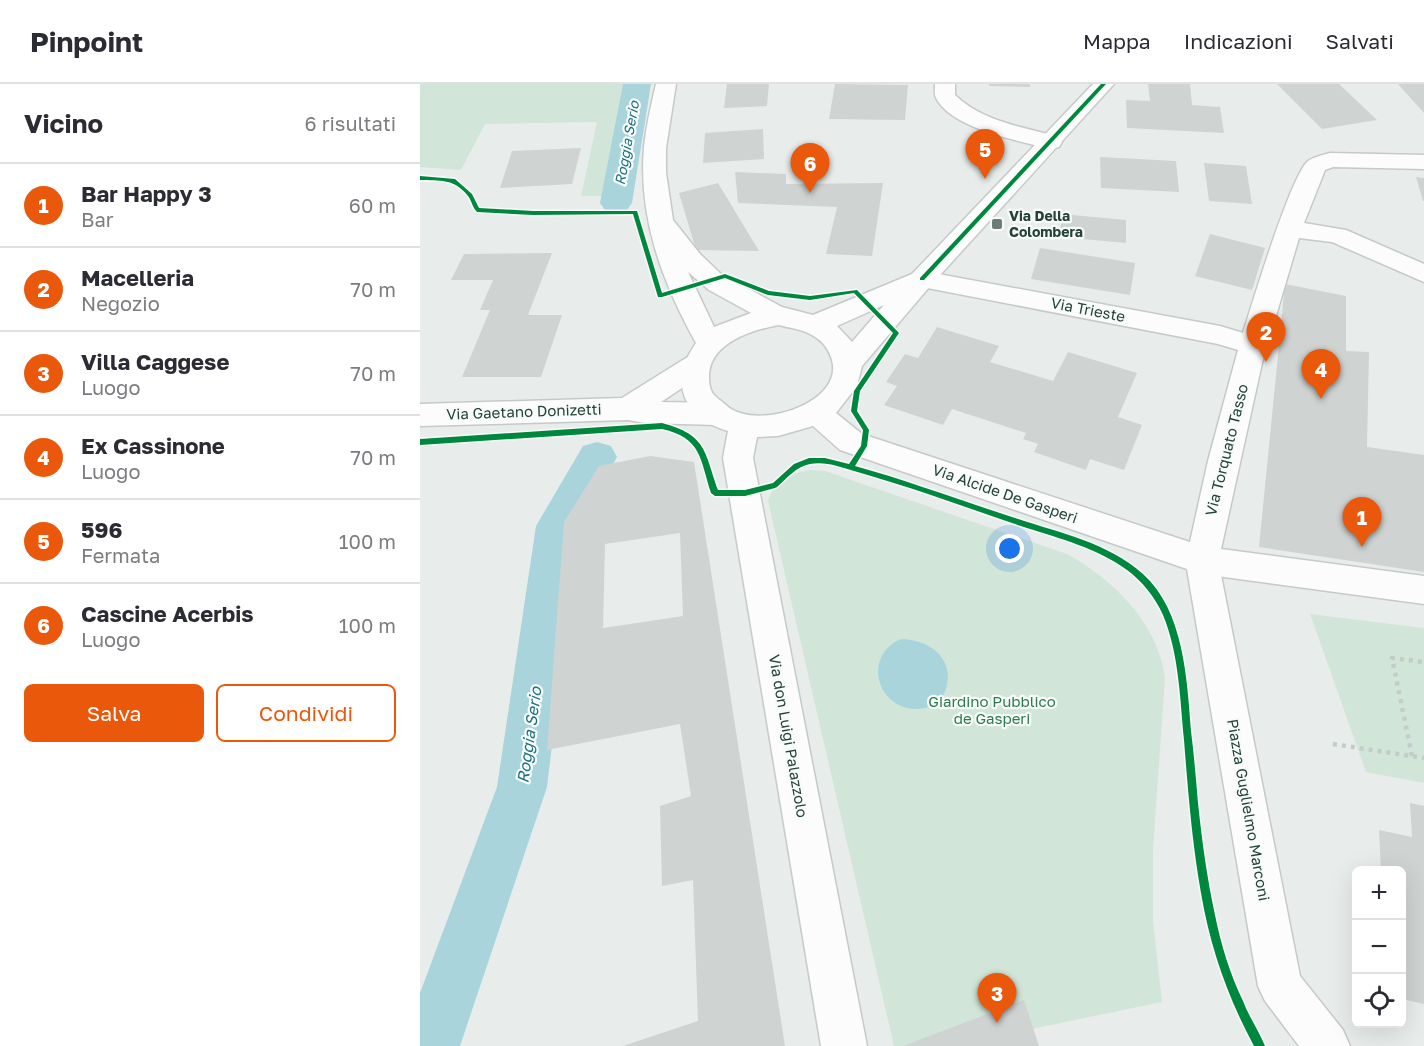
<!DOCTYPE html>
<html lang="it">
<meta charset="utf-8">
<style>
:root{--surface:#fff;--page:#f2f2f3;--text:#2b2b33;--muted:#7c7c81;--line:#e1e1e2;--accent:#ea580c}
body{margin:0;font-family:"Golos Text",sans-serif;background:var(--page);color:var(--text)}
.controls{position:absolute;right:18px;bottom:18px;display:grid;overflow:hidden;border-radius:9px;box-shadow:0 6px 24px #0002}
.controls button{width:54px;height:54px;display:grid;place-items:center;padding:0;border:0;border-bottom:2px solid var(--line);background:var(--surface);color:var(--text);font:30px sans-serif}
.you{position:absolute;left:590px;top:465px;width:21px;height:21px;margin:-15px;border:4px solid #fff;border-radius:50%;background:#1a73e8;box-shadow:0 0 0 9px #1a73e833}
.badge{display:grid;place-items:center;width:39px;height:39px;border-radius:50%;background:var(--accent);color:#fff;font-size:20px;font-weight:700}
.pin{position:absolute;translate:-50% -50px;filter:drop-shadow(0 2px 3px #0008)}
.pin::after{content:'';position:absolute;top:32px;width:21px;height:18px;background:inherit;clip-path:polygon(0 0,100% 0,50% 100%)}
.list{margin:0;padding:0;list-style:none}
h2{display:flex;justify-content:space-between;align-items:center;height:78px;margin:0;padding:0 24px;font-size:26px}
h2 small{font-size:20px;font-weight:400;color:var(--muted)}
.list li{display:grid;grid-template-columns:39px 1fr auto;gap:18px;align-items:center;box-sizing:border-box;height:84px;padding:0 24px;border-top:2px solid var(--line)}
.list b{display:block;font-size:22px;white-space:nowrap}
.list p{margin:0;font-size:20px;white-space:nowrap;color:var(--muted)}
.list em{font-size:20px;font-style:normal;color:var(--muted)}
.actions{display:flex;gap:12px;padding:18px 24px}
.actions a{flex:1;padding:14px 0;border:2px solid var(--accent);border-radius:9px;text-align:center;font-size:21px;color:var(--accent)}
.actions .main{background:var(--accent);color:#fff}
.icon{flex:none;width:33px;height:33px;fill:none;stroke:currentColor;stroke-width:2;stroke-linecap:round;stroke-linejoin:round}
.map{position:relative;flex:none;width:1004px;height:962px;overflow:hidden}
header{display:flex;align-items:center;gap:36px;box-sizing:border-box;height:84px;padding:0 30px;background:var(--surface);border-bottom:2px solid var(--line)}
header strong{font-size:28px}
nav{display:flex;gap:33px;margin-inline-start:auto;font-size:21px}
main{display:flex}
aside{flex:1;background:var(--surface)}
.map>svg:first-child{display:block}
.green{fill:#d1e6d8}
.water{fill:#a9d4db}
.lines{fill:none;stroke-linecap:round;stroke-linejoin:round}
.canal{fill:#a9d4db;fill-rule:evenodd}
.building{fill:#cfd4d2;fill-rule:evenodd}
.minor-casing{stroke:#c5cac8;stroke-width:3}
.tertiary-casing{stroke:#c5cac8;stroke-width:3}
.path{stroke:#c3ccca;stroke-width:4.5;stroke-dasharray:4 5;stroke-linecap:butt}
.minor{fill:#fcfcfc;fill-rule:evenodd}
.tertiary{fill:#fcfcfc;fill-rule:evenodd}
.cycleway-casing{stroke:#f7fbf9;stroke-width:3}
.cycleway{fill:#00873e;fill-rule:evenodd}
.poi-dot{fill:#697e78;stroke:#f7fbf9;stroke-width:2}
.labels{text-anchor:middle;stroke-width:4.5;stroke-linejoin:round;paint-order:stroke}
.far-water-label{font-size:14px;font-style:italic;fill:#1c6f80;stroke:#f7fbf9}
.far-poi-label{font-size:14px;font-weight:bold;fill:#24423a;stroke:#f7fbf9;text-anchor:start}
.street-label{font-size:15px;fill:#24423a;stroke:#f7fbf9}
.park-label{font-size:15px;fill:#2d7a4b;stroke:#f7fbf9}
.water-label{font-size:16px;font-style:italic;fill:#1c6f80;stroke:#f7fbf9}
</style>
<header>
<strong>Pinpoint</strong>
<nav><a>Mappa</a><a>Indicazioni</a><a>Salvati</a></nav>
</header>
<main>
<aside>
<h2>Vicino<small>6 risultati</small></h2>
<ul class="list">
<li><span class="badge">1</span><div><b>Bar Happy 3</b><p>Bar</p></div><em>60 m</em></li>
<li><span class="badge">2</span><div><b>Macelleria</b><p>Negozio</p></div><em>70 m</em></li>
<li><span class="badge">3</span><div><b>Villa Caggese</b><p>Luogo</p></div><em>70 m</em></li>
<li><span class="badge">4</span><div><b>Ex Cassinone</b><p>Luogo</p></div><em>70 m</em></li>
<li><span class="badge">5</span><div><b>596</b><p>Fermata</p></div><em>100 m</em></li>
<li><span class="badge">6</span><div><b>Cascine Acerbis</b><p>Luogo</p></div><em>100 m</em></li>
</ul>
<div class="actions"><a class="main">Salva</a><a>Condividi</a></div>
</aside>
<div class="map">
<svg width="1004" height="962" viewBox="0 0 1004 962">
<rect width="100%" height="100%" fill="#e8edeb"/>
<path class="green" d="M0,0H224L210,77L207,112H161L177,38L65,40L41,86L0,83Z
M390,386L405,387L647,470C694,496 738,539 745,594L733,767V836L742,918L529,962H474L348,417C354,398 370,389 390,386Z
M890,530L1004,544V699L946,688Z"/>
<path class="water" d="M481,555C519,556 542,586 518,620C464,644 435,575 481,555Z"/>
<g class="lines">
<path class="canal" d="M203,0H231L212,119L207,126L196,128L185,126L180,119Z
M177,358L191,362L197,373L158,443L127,703L40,962H0V909L77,703L116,442L163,362Z"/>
</g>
<path class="building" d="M307,0H349L347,22L304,24Z
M415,0L488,1L485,36L409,35Z
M569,0H610V3L569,2Z
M728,0H770L772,21L800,23L804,49L707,44L706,16L730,17Z
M857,0H919L957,36L902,45Z
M978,0H1004V29Z
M343,45L344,75L283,79L285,49Z
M161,64L152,100L80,104L92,67Z
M680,73L756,77L759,108L681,104Z
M784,79L826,82L832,120L789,117Z
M315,88L366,90V100L463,99L452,172L406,170L417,123L318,119Z
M996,93L1004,94V117H1003Z
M298,99L339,167L276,166L259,109Z
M642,130L706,136V159L640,153Z
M790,150L845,164L832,206L775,192Z
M620,164L715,179L710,211L611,195Z
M132,169L108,231H142L121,293H42L70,226H60L73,196H31L44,170Z
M865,200L926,212V267L949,268L947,363L1004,371V488L839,463Z
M517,243L579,262L570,278L633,297L648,268L717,289L698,333L722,341L704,386L670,375L666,386L614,368L618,360L603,355L606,349L532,325L523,341L464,321L477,302L466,298L485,270L498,274Z
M230,372L274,378L365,962H203L278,937L273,796L242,802L240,722L271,712L260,640L127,666L144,438L179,382ZM260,449L263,532L183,544L185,460Z
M990,719L1004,722V920L982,915V786H961L959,746L992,753Z
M604,916L619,962H483Z"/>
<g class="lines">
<defs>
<path id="minor" d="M515,0H535V11C563,38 603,43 639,53L642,58L639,63L631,65C600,57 532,45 516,14C514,10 515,5 515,0Z
M910,69L1004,71V85L913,83L905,86L884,139L926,146L1004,180V198L912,158L879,154L842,279L801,465L1004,492V520L782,490L770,486L766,476L788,377L818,266L798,260L502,203L493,201L489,195L493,189L502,187L800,242L823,249C832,220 871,91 888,77C894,73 903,71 910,69Z
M276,271L286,274L290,281L286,288L241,318L297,319L307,322L312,330L307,338L297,341L225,339L208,336L0,342V320L202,314L266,274Z"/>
<path id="tertiary" d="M236,0H256L246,64V89L253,136L280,170L301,190L362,223L393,231L492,190L673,0H694L511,201L442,282L437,302L416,329L442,350L794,466L798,476L880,892L923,946L930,962H879L845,917L838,902L767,485L420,366L393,342L358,352L337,353L333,374L447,962H401L303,374L308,347C263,334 248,298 276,259C242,198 218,133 224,63C226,42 231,21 236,0ZM268,188L289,206L331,229L294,243ZM464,221L432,258L417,242ZM359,241C369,244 381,245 390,250C400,255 407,262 411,273C428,318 339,347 308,323C304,319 298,315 294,311C290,307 289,299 289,294C288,259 332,246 359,241Z"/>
</defs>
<use href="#minor" class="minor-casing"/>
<use href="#tertiary" class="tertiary-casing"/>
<path class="path" d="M913,660L1004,674
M992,672L972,574L1004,578"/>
<use href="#minor" class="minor"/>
<use href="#tertiary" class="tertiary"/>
<defs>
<path id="cycleway" d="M681,0H686L504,196H500V194Z
M0,92L35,95L52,110L59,124L113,127H217L242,209L305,190L349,207L390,212L437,206L479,249L440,307L437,327L449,346L447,362L435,382C489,397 542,417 595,434C639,449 687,458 723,490C764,527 767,595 771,647C774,671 776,695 778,719C782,757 787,794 795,831C801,861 810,890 823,917C829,933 839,947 845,962H834C808,914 790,863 781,809C772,758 768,707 764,656C760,614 759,570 743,531C735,513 722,497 707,486C677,464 641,455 607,444C573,433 541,421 508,410C484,402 459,394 434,387C421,383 405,377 390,380C377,382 367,394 357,403L355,404L325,412H295L291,409C280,375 282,354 242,345L0,361V355L242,339C287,351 284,367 298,406H325L353,399L374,380L389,374H405L429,380L441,362L443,346L431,327L434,307L473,249L434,209L390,216L348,211L305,194L242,213H238L213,130L113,131L57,128C52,123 52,117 48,112C34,94 20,97 0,96Z"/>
</defs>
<use href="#cycleway" class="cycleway-casing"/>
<use href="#cycleway" class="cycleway"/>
</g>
<rect class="poi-dot" x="571" y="134" width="12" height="12" rx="3"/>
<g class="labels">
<g class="far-water-label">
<text transform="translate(207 59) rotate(-80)" y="5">Roggia Serio</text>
</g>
<g class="far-poi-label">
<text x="589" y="137">Via Della<tspan x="589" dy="16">Colombera</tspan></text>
</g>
<g class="street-label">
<text transform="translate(668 226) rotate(11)" y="5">Via Trieste</text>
<text transform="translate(104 328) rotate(-2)" y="5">Via Gaetano Donizetti</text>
<text transform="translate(807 366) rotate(-76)" y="5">Via Torquato Tasso</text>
<text transform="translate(585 410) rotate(19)" y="5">Via Alcide De Gasperi</text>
<text transform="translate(368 652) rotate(80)" y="5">Via don Luigi Palazzolo</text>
<text transform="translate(828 726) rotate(80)" y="5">Piazza Guglielmo Marconi</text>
</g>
<g class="park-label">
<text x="572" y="623">Giardino Pubblico<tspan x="572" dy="17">de Gasperi</tspan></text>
</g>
<g class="water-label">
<text transform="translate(109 651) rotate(-82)" y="6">Roggia Serio</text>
</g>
</g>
</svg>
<div class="controls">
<button>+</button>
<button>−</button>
<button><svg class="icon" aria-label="locate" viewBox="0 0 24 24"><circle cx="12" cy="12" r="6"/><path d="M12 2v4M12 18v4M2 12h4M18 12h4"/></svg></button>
</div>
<div class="you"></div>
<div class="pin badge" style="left:942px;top:463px">1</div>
<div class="pin badge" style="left:846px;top:278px">2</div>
<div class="pin badge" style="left:577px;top:939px">3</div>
<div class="pin badge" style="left:901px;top:315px">4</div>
<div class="pin badge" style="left:565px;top:95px">5</div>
<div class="pin badge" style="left:390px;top:109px">6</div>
</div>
</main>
